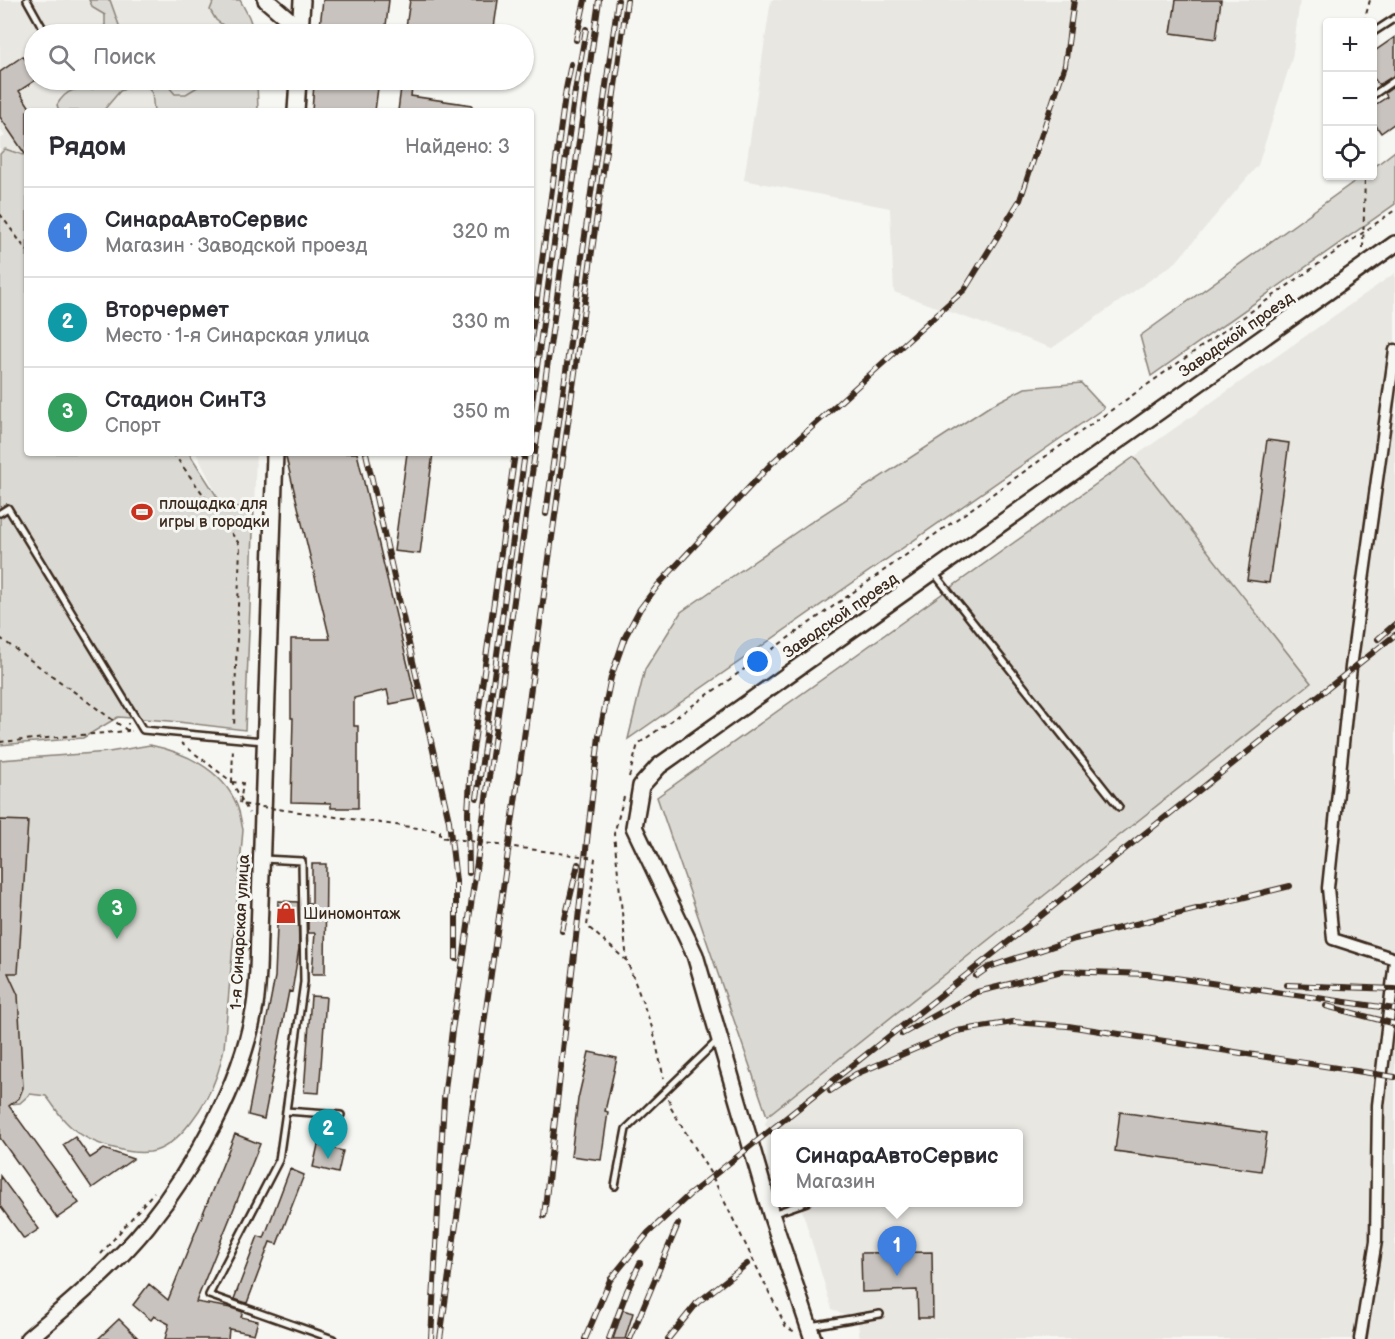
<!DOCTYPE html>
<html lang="ru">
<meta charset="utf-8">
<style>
:root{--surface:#fff;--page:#f7f7f7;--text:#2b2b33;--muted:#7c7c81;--line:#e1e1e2;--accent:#c8321e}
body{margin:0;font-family:"Balsamiq Sans",sans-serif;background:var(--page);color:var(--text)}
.controls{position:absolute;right:18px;top:18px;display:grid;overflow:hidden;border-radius:6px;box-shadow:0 2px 4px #0004}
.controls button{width:54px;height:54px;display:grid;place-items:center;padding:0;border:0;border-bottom:2px solid var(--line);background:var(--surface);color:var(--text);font:30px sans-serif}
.you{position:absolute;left:758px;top:662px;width:21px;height:21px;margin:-15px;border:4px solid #fff;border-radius:50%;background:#1a73e8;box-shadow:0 0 0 9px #1a73e833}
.badge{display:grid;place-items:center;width:39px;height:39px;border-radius:50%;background:var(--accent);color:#fff;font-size:20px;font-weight:700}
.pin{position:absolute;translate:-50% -50px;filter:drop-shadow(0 2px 3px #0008)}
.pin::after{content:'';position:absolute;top:32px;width:21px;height:18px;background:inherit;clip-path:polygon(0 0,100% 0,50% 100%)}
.popup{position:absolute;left:771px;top:1129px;width:252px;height:78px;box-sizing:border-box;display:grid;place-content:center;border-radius:6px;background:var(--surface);filter:drop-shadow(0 2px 4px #0005);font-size:20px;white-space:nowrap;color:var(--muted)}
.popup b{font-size:22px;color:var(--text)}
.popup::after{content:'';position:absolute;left:50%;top:100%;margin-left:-12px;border:12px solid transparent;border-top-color:var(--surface)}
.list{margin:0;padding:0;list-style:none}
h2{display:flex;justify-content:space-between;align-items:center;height:78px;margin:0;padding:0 24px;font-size:26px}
h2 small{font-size:20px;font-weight:400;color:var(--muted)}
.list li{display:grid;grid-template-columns:39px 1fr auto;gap:18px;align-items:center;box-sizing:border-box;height:90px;padding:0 24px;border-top:2px solid var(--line)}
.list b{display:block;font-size:22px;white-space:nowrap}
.list p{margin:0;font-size:20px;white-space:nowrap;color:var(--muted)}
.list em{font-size:20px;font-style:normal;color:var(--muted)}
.icon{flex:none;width:33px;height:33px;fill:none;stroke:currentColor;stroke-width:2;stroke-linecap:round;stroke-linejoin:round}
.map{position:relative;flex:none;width:1395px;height:1339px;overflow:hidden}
.search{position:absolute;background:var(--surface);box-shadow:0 2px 4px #0004;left:24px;top:24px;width:510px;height:66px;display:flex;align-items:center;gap:15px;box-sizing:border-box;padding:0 21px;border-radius:33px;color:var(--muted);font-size:22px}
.panel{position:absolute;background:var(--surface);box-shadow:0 2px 4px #0004;left:24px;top:108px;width:510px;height:348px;border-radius:6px}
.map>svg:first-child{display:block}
.built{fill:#e8e7e2}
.green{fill:#dad9d3;stroke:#8a8278;stroke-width:1.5}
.building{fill:#c8c3be;stroke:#3b2a1e;stroke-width:1.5}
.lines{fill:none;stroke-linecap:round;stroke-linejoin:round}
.lane-casing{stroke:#3b2a1e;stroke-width:10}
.street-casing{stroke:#3b2a1e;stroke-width:15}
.secondary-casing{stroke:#3b2a1e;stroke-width:20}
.path{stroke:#3b2a1e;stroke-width:2;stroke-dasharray:4.5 4.5;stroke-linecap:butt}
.lane{stroke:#f6f6f2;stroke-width:5}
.street{stroke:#f6f6f2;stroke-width:10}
.secondary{stroke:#f6f6f2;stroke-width:15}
.rail-casing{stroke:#3b2a1e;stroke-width:6}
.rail{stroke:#f6f6f2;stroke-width:4;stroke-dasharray:11;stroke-linecap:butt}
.path-bridge{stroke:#3b2a1e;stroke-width:2;stroke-dasharray:4.5 4.5;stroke-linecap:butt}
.labels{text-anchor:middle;stroke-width:6;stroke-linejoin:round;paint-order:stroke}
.street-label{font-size:16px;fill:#3b2a1e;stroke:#f6f6f2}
.poi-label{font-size:16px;fill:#3b2a1e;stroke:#f6f6f2;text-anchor:start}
</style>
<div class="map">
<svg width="1395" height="1339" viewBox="0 0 1395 1339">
<rect width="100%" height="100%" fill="#f6f6f2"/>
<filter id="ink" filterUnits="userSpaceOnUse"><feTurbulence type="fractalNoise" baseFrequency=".0167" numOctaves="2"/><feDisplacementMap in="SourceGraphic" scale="12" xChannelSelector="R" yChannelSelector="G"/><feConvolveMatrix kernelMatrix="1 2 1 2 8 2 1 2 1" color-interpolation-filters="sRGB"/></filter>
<g filter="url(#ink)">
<path class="built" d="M0,0H236L249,34H34V80H247L245,111H27V199L0,161V139L5,136L0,129Z
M771,0H1300L1292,58L1258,165L1176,262L1052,348L894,292L890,208L744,180Z
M1395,273V1339H860L858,1323L832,1309L800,1203L1018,1202V1134H776L775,1138L765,1124L768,1116L1311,683L1134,457Z
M196,453H256L254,508L223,506Z"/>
<path class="green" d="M89,0H110L120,28L128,34H93L105,25V15L93,8Z
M214,0H240L249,17L255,34H235L216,20L210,10Z
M99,80H163L175,94H186L209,80H257L258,111H154L152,93L143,81L120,91L103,111H59L57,105C66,89 76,88 93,89Z
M5,149L23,155L27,153V453H189L223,506L254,508L245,730L170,721L118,717L83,738L0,745V154Z
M1395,151V204L1151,376L1140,336L1362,176H1372L1373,168Z
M1081,383L1104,408L628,739L645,669L681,612L808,524L990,406L1025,388Z
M1134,457L1311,683L767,1116L657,797Z
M150,745C184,752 221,769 236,803C240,811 241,821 243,830L224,1048C222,1057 220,1067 217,1075C208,1101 179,1148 150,1152C139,1153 128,1152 118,1149C99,1145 79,1136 66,1122C58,1114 53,1104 46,1096L30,1094L20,1103L0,1105V760L109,752Z"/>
<path class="building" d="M323,0H389L385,34H319Z
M410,0H498L493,34H405Z
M1176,0H1221L1216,39L1171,33Z
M1395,37V75L1379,85L1372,76V53Z
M23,56L34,73L36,80L19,91L32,111H27V157L0,117V72Z
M353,80H379L375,111H312L314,84L352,87Z
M402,80H413L411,96L472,105L471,111H398Z
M1395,86V123L1381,133L1372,120V107L1387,97L1385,93Z
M1267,440L1289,443L1269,583L1247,580Z
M285,453H357L416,699L390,704L387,690L354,698V726H358V808H331V803L291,802L293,718H291V639H330Z
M407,453H433L420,554L394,551Z
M0,820L28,821L18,973H8L18,995L23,1088L19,1098L9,1106L79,1203L57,1218L0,1138Z
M312,864H326L325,974H312L315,933H308V903H312Z
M278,901L298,902L299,948L292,992L289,991L264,1119L248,1115L275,977Z
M311,996L326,997L319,1093L304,1092Z
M589,1052L617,1058L605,1111L608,1112L601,1160L571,1156L578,1099Z
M1120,1112L1267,1133L1261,1171L1115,1151Z
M235,1134L260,1144L196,1302L231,1308L243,1312L241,1317L258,1321L254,1334L229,1329L228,1339H165L169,1324L154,1316L151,1320L133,1305L149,1284L168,1300Z
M75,1137L90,1158L104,1149L133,1159L92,1188L63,1145Z
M318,1145L343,1151L338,1173L313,1167Z
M290,1169L304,1175L277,1244L270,1242L247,1303L234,1299L258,1236L264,1238Z
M0,1176L39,1229L24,1239L0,1206Z
M932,1252L933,1318H918L917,1290L862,1292L861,1253Z
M623,1310L633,1313L625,1339H613Z
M119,1319L139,1339H98Z"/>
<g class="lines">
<defs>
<path id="lane" d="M27,0L46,34
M1372,33L1395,18
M1372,96L1395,80
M0,513L8,508L143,730L264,741
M934,573L1119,807
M263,859L302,861L304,982L286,1111L341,1115
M286,1111L279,1160L209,1295L333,1339
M615,1186L626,1129L717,1041
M772,1214L807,1202
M810,1326L880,1314"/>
<path id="street" d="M1395,350L1351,667L1328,888L1333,939L1395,959
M1360,1339L1376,1241L1378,1105L1395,961"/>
<path id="secondary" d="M266,0L301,30
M300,34L302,0
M296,111L298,80
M28,1339C69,1304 113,1268 147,1226C195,1166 240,1087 254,1011C259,986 258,959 259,934L275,453
M813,1339L771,1214L695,955L634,827L641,786L659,766L1395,244"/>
</defs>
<use href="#lane" class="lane-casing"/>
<use href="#street" class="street-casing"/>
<use href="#secondary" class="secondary-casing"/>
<path class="path" d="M1364,22L1370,0
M0,214L27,251
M1363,248L1365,176
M173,453L240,545L234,728
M0,638L128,731H132
M0,742L128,731V723
M181,743L232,782L249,813
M629,777L638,744L1395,210
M232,782L233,746
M624,797L614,834L627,961
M595,858L587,926L627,961L653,1030L664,1079
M669,1099L671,1108L712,1176L786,1327L795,1332
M101,1254L154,1192"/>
<use href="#lane" class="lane"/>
<use href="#street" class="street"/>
<use href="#secondary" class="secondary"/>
<defs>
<path id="rail" d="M576,40L585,0
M531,340L566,89L571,64
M531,410L575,91L586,29
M366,453L449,821L456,881V959
M546,514L618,0
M1378,639L1395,624
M477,798L525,453
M469,873L468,812L471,764L515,453
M562,931L578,864
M976,976L989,967L1075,939L1290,886
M1287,985L1395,989
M1326,1006L1395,1024
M902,1034L977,992L1062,971L1147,974L1395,1009
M830,1091L856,1074L957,1031L1013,1022L1068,1026L1395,1077
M544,1216L599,736L611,677L625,637L640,609L658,585L772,463L965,289L1020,200L1065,65L1074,0
M431,1339L444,1099L452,1030L464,954L599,0
M440,1339L627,0
M585,1339L610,1280L648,1233L689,1195L1395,635
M609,1339L627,1291L640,1263
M630,1339L678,1224
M668,1339L697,1303L747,1264"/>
</defs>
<use href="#rail" class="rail-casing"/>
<use href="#rail" class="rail"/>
<path class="path-bridge" d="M232,782L243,783L240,804L440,831V837L595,858"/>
</g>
</g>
<defs>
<symbol id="stadium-bare" viewBox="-9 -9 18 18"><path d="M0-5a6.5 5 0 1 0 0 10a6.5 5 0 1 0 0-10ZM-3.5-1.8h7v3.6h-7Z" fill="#c8321e" stroke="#f6f6f2" stroke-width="2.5" paint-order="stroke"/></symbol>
<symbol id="shop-bare" viewBox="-9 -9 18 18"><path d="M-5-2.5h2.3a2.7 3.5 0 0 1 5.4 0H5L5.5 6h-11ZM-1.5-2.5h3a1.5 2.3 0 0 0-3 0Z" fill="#c8321e" stroke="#f6f6f2" stroke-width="2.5" paint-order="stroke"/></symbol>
</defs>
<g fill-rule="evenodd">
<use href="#stadium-bare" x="127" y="497" width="30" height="30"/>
<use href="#shop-bare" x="271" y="898" width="30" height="30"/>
</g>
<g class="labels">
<g class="street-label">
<text transform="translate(1236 334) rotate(-35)" y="6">Заводской проезд</text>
<text transform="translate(840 615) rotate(-35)" y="6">Заводской проезд</text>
<text transform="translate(239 932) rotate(-87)" y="6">1-я Синарская улица</text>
</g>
<g class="poi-label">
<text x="159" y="509">площадка для<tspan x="159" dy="18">игры в городки</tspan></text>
<text x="303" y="919">Шиномонтаж</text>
</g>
</g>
</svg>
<div class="controls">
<button>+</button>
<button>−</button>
<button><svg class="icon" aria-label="locate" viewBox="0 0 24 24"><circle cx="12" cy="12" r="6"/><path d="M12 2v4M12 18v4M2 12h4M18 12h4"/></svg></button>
</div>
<div class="you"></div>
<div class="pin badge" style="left:897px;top:1276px;background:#3f7fe0">1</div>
<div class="popup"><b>СинараАвтоСервис</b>Магазин</div>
<div class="pin badge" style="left:328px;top:1159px;background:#0f9aa8">2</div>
<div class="pin badge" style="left:117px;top:939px;background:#2e9e5b">3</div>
<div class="search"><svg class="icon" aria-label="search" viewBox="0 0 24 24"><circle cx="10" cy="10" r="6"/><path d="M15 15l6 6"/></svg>Поиск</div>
<section class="panel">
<h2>Рядом<small>Найдено: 3</small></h2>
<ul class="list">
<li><span class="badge" style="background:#3f7fe0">1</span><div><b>СинараАвтоСервис</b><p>Магазин · Заводской проезд</p></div><em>320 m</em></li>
<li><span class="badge" style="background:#0f9aa8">2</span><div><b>Вторчермет</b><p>Место · 1-я Синарская улица</p></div><em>330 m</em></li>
<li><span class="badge" style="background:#2e9e5b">3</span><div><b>Стадион СинТЗ</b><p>Спорт</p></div><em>350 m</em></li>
</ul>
</section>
</div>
